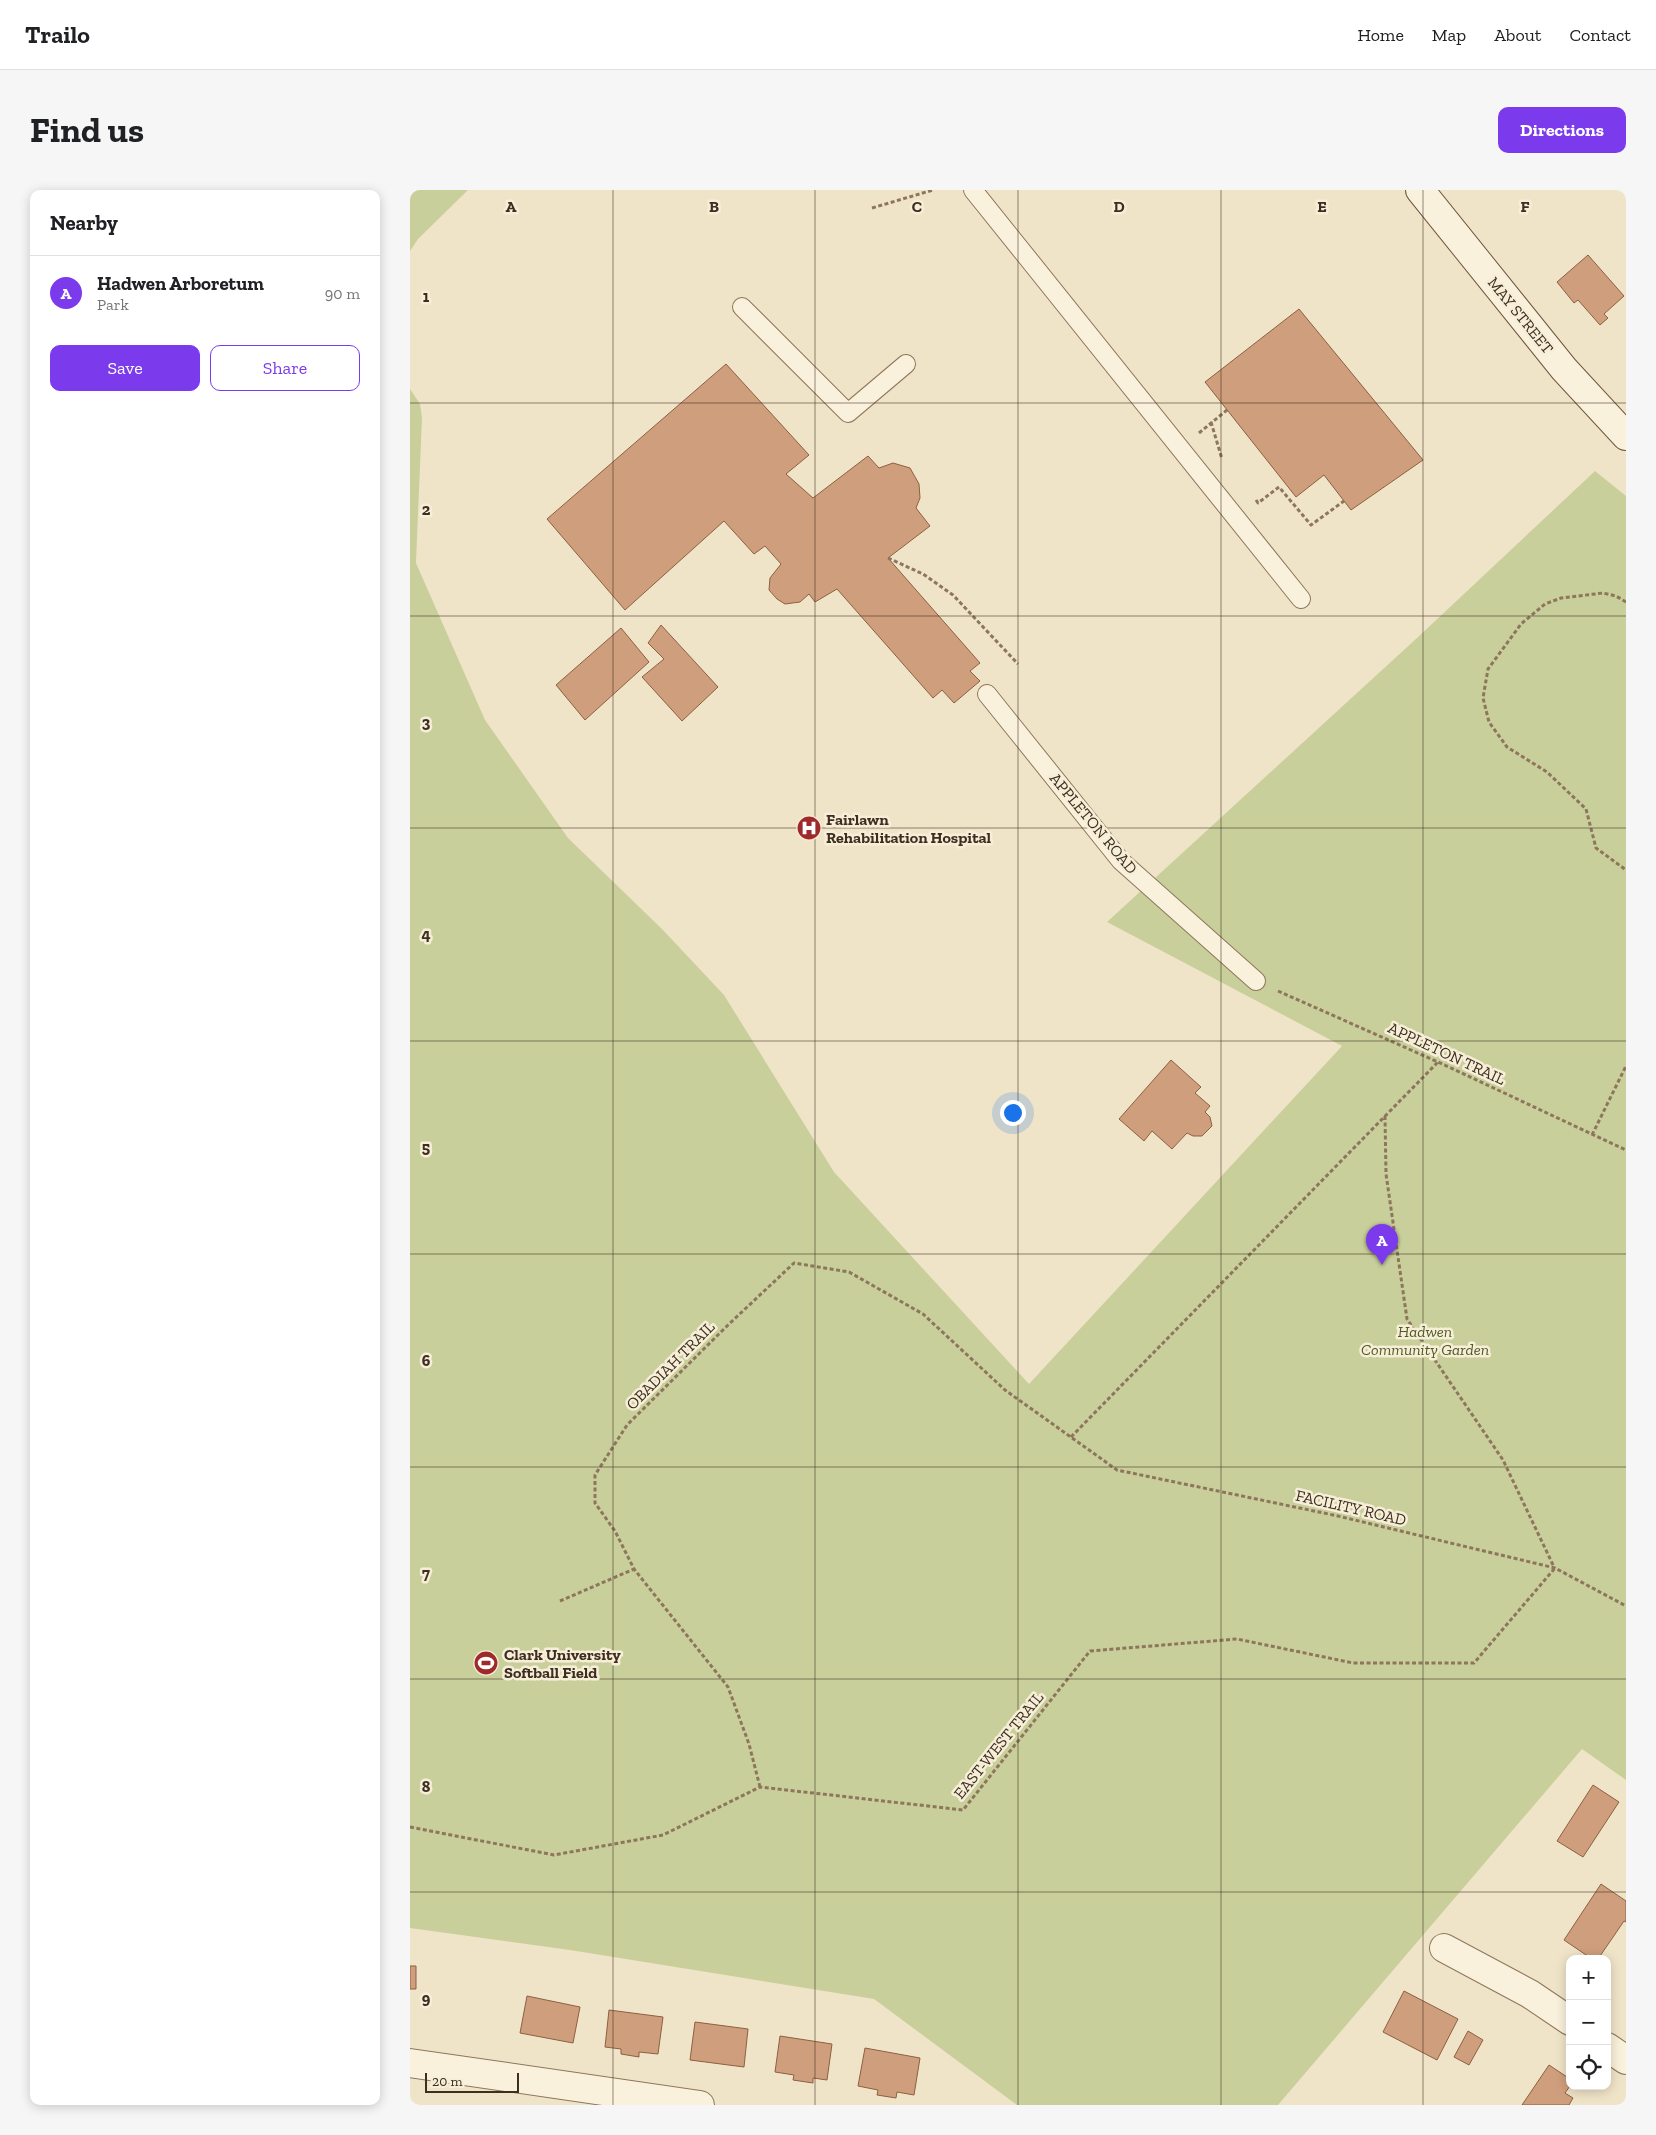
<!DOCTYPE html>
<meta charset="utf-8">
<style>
:root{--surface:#fff;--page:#f6f6f6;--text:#202124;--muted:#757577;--line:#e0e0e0;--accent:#7c3aed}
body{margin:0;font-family:"Zilla Slab",serif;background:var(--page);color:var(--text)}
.controls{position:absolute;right:15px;bottom:15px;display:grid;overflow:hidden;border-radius:10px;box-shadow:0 2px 12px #0003}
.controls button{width:45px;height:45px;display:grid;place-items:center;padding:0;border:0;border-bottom:1px solid var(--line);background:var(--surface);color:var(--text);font:25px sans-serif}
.scale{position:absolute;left:15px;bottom:12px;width:94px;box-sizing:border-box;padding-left:5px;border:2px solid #3d2e20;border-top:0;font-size:14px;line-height:18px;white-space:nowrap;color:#3d2e20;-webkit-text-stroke:4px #f7eed8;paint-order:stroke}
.you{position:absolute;left:602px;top:922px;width:18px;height:18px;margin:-12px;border:4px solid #fff;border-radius:50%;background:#1a73e8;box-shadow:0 0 0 8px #1a73e833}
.badge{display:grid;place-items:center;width:32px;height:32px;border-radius:50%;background:var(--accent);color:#fff;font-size:16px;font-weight:700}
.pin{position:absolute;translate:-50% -41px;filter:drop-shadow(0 1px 2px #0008)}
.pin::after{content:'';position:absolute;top:26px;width:18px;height:15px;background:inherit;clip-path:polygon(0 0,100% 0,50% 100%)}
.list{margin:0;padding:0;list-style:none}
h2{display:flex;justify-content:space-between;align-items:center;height:65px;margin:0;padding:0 20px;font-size:21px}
h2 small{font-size:16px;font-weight:400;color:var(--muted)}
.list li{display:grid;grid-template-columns:32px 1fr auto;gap:15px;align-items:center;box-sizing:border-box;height:75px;padding:0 20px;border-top:1px solid var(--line)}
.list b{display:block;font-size:19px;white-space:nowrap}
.list p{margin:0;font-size:16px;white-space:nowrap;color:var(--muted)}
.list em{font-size:16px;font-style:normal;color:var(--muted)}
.actions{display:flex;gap:10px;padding:15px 20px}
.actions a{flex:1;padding:11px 0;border:1px solid var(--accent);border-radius:10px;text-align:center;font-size:18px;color:var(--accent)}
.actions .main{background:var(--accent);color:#fff}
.icon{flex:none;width:28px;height:28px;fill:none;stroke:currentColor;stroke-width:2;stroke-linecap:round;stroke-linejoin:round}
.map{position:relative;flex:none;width:1216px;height:1915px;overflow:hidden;border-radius:10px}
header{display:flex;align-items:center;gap:30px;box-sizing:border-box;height:70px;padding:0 25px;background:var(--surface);border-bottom:1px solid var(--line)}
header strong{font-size:24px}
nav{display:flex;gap:28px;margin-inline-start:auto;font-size:18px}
.intro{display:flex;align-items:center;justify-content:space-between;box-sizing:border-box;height:120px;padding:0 30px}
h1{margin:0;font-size:35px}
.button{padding:12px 22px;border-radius:10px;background:var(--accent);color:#fff;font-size:18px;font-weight:700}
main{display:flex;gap:30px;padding:0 30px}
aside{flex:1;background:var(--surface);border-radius:10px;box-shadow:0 2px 12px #0003}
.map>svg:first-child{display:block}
.green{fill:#c9cf9b}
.building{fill:#cf9f7d;stroke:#8d5f41}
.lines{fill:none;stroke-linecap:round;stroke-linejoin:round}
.lane-casing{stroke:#8d765c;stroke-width:20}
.street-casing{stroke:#8d765c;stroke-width:30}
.secondary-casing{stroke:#6f573f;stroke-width:30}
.path{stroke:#8d765c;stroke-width:3;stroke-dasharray:4 2.5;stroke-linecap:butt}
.lane{stroke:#faf1dc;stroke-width:18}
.street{stroke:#faf1dc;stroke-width:28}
.secondary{stroke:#faf1dc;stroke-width:28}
.grid{fill:none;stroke:#3d2e20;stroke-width:1;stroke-opacity:0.55}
.labels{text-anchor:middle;stroke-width:5;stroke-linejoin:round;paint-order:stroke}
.street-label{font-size:16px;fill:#3d2e20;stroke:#f7eed8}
.poi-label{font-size:16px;font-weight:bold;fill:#3d2e20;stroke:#f7eed8;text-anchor:start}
.park-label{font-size:16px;font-style:italic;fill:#4d5a26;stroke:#f7eed8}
.grid-label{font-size:16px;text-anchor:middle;font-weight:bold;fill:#3d2e20;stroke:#f7eed8;stroke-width:5;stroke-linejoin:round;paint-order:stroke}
</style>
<header>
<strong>Trailo</strong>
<nav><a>Home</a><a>Map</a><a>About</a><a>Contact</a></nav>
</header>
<div class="intro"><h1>Find us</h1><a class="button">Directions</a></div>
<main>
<aside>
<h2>Nearby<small></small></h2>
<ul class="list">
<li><span class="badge">A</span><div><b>Hadwen Arboretum</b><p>Park</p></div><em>90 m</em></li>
</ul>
<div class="actions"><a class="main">Save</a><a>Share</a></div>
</aside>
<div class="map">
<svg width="1216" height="1915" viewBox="0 0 1216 1915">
<rect width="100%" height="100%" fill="#f0e4c8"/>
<path class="green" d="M0,0H58L8,49L0,61Z
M0,199L10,214L12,228L6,373L75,530L158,648L253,740L314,805L424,982L619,1194L932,856L697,732L1007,448L1185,281L1216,306V1590L1172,1559L868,1915H607L464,1809L160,1760L0,1738Z"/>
<path class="building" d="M1178,65L1214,106L1194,124L1198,128L1190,135L1168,110L1164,113L1147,92Z
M889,119L1013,270L941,320L914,285L886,307L795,192Z
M316,174L399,265L376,284L403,308L458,266L469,278L483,273L500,278L509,294L510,308L506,318L520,336L478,368L570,473L560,481L570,491L544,513L532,500L523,508L427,399L405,412L399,404L390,412L375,414L367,409L359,400L360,388L371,374L355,356L344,364L314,331L215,420L137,329Z
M251,435L308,497L272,531L232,487L254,469L238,453Z
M211,438L239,472L175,530L146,495Z
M761,870L791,897L785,903L800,916L795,922L800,927L802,936L792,946H783L777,943L762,959L742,941L734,951L709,929Z
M1183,1595L1209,1612L1173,1667L1147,1651Z
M1191,1694L1216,1711V1732L1214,1731L1188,1769H1182L1154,1750Z
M0,1776H6V1799H0Z
M994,1801L1048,1829L1027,1870L973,1842Z
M117,1806L170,1817L163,1853L110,1843Z
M199,1820L253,1827L248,1864L229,1862V1867L211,1864V1859L195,1857Z
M285,1832L338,1839L334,1877L280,1870Z
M1058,1841L1073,1850L1059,1875L1044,1867Z
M370,1846L422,1854L417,1890L403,1888V1893L383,1890L384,1885L365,1882Z
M455,1858L510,1868L504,1905L487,1902L486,1908L467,1905L468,1900L448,1896Z
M1139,1875L1160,1889V1896L1155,1903L1163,1908L1159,1915H1112Z"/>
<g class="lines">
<defs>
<path id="lane" d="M563,0L891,409
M332,117L438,223L496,174
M577,504L711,671L846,791"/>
<path id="street" d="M1034,1758L1120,1804L1160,1831
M1197,1857L1216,1870
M0,1873L290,1915"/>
<path id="secondary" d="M1010,0L1154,179L1216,246"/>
</defs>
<use href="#lane" class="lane-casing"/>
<use href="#street" class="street-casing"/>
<use href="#secondary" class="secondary-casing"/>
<path class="path" d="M462,18L523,0
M801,232L812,269
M789,243L817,220
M846,310L848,313L869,297L901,335L934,311
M478,368L513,384L543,405L608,474
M1216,412L1206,406L1193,403L1151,408L1135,414L1111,434L1078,479L1073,508L1079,532L1097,557L1137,582L1176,619L1186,658L1216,680
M868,801L1028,872L1216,960
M975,926L976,984L997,1129L1093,1270L1144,1377
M1182,945L1216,876
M661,1247L1028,872
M150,1411L224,1379
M350,1597L339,1554L318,1497L224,1379L205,1341L185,1313V1285L217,1235L318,1135L384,1073L439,1082L513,1124L595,1200L707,1280L928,1326L1145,1378L1216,1416
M0,1637L144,1665L253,1645L350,1597L553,1620L680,1461L827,1449L943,1473H1064L1145,1378"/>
<use href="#lane" class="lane"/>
<use href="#street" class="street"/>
<use href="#secondary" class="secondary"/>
</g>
<path class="grid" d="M203,0V1915M405,0V1915M608,0V1915M811,0V1915M1013,0V1915M0,213H1216M0,426H1216M0,638H1216M0,851H1216M0,1064H1216M0,1277H1216M0,1489H1216M0,1702H1216"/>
<defs>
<symbol id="hospital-disc" viewBox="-11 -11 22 22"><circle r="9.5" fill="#9e2a2b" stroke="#f7eed8"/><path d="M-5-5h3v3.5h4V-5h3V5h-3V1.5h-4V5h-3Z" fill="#fff"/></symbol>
<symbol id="stadium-disc" viewBox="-11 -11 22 22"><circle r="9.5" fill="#9e2a2b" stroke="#f7eed8"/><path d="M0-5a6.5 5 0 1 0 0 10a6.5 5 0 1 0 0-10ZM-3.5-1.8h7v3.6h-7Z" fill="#fff"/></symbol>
</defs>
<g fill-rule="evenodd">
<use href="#hospital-disc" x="385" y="624" width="28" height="28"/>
<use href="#stadium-disc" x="62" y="1459" width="28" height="28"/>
</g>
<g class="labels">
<g class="street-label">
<text transform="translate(1111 125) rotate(51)" y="6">MAY STREET</text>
<text transform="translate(684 633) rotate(50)" y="6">APPLETON ROAD</text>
<text transform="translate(1037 863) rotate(25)" y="6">APPLETON TRAIL</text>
<text transform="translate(260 1175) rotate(-45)" y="6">OBADIAH TRAIL</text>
<text transform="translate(941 1317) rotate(13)" y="6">FACILITY ROAD</text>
<text transform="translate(588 1555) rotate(-51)" y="6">EAST-WEST TRAIL</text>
</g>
<g class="poi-label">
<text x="416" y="635">Fairlawn<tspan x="416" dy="18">Rehabilitation Hospital</tspan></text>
<text x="94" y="1470">Clark University<tspan x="94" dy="18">Softball Field</tspan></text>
</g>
<g class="park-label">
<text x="1015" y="1147">Hadwen<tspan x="1015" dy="18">Community Garden</tspan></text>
</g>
</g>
<g class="grid-label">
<text x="101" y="22">A</text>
<text x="304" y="22">B</text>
<text x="507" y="22">C</text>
<text x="709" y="22">D</text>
<text x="912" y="22">E</text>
<text x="1115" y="22">F</text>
<text x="16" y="112">1</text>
<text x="16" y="325">2</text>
<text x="16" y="538">3</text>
<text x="16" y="750">4</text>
<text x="16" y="963">5</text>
<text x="16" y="1176">6</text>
<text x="16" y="1389">7</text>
<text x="16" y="1602">8</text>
<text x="16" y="1814">9</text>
</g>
</svg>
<div class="controls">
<button>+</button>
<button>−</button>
<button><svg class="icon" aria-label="locate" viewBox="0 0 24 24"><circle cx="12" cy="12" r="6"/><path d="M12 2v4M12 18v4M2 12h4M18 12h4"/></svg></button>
</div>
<div class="scale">20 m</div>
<div class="you"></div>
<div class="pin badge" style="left:972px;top:1075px">A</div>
</div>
</main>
